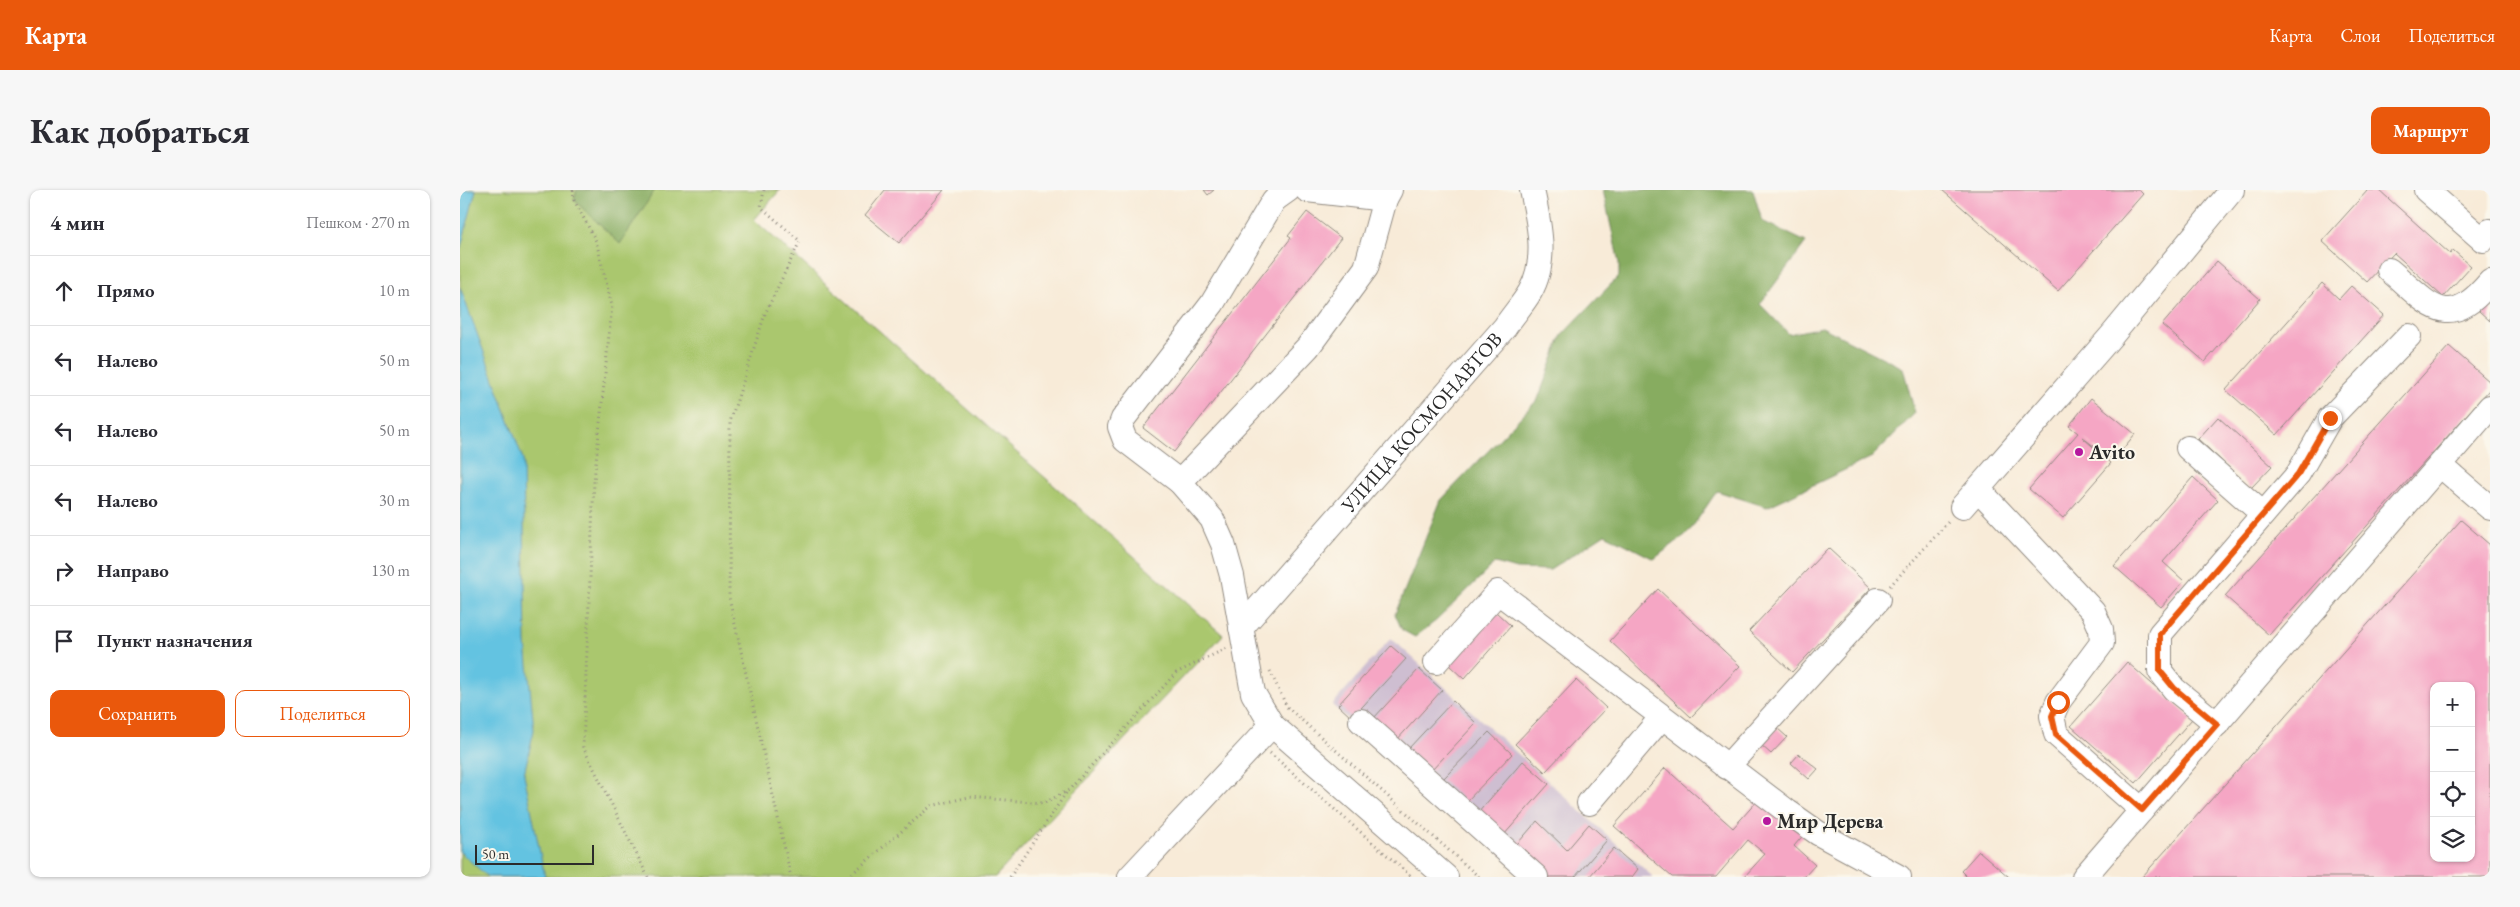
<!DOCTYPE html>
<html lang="ru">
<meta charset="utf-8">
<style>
:root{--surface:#fff;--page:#f7f7f7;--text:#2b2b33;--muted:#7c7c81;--line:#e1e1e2;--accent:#ea580c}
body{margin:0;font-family:"EB Garamond",serif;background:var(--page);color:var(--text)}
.controls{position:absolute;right:15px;bottom:15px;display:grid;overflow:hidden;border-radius:10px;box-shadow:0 1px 4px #0004}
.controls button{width:45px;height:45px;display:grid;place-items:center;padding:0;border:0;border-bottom:1px solid var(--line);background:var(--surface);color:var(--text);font:25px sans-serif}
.scale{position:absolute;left:15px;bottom:12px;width:119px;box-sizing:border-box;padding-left:5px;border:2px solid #2b2b2b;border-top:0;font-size:14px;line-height:18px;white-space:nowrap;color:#2b2b2b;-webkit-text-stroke:4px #fbf7ec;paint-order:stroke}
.stop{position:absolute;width:15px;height:15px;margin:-11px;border:4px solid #ea580c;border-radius:50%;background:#fff}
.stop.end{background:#ea580c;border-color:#fff;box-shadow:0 1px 5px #0008}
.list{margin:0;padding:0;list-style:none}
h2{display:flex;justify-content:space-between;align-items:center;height:65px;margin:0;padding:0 20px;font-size:21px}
h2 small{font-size:16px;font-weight:400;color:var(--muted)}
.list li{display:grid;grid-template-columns:32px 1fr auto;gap:15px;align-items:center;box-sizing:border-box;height:70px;padding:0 20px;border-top:1px solid var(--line)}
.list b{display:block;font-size:19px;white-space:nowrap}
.list em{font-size:16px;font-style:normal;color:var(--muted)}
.actions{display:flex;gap:10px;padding:15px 20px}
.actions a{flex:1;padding:11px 0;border:1px solid var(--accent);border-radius:10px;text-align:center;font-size:18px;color:var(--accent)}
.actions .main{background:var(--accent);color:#fff}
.icon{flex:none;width:28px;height:28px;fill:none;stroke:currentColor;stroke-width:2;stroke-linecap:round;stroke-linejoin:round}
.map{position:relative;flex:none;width:2030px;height:687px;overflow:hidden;border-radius:10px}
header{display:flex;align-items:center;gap:30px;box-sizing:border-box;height:70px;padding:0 25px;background:var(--accent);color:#fff}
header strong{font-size:24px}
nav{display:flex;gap:28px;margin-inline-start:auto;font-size:18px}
.intro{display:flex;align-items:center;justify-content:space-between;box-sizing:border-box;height:120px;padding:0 30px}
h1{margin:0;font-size:35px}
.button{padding:12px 22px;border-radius:10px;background:var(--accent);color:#fff;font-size:18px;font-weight:700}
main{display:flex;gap:30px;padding:0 30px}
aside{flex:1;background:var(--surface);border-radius:10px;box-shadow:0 1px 4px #0004}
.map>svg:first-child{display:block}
.industrial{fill:#cebed1}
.green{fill:#aac76e;stroke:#6a794c}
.forest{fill:#87ac61;stroke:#596c46}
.water{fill:#63c3e1;stroke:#477786}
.building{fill:#f5a6c4;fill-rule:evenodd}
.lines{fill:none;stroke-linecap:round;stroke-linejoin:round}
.minor-casing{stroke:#928b82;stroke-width:26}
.path{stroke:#928b82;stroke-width:3;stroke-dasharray:1 4;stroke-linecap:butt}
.minor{stroke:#fff;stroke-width:24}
.route{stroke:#ea580c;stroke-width:6}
.poi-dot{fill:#b5179e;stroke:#fbf7ec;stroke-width:2}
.labels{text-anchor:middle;stroke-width:4;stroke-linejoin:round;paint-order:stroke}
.street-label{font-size:20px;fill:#2b2b2b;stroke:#fbf7ec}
.poi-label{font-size:20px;font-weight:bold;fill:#2b2b2b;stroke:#fbf7ec;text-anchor:start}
</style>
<header>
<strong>Карта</strong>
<nav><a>Карта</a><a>Слои</a><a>Поделиться</a></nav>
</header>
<div class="intro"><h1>Как добраться</h1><a class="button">Маршрут</a></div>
<main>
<aside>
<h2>4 мин<small>Пешком · 270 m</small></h2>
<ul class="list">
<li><svg class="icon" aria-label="ahead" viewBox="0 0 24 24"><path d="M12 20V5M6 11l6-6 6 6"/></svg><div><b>Прямо</b></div><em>10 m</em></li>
<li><svg class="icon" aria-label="left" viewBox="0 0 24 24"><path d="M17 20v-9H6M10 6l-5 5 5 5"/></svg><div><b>Налево</b></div><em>50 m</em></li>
<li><svg class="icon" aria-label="left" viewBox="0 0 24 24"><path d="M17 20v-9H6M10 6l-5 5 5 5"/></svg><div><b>Налево</b></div><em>50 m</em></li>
<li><svg class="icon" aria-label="left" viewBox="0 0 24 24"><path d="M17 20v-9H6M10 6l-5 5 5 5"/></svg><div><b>Налево</b></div><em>30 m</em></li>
<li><svg class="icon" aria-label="right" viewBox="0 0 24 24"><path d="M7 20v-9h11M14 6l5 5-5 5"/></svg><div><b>Направо</b></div><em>130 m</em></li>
<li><svg class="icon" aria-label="arrive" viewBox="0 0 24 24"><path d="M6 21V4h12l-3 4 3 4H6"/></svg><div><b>Пункт назначения</b></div></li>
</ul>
<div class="actions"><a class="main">Сохранить</a><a>Поделиться</a></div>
</aside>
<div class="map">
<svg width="2030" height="687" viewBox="0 0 2030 687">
<rect width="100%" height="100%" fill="#fbf7ec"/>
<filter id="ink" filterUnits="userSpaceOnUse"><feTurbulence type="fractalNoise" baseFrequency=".02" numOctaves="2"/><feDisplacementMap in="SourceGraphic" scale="10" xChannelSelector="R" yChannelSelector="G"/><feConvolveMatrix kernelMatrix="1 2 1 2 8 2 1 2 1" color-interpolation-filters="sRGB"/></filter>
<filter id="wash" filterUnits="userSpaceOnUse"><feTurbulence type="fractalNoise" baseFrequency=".0096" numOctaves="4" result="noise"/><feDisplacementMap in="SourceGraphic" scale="20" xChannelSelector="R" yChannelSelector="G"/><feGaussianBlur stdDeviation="1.12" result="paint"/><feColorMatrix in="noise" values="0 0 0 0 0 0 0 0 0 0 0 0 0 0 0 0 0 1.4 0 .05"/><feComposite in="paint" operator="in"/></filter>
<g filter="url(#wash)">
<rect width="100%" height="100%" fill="#f8ebd8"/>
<path class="industrial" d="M931,448L1193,687H1066L872,515Z"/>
<path class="green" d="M0,0H320L294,30L763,445L535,687H0Z"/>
<path class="forest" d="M117,0H195L160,54L114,10Z
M1143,0H1293L1302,31L1346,52L1300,114L1329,144L1362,137L1443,178L1455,223L1412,267L1307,317L1257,301L1229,342L1194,369L1145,344L1090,380L1056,379L1035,373L977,430L955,447L942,440L935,424L981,310L1078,209L1102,145L1159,86V73Z"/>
<path class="water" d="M0,0H16L0,61Z
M0,97L63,269L66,453L74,540L64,584L85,687H28L0,662Z"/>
<g id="blocks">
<path class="building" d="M425,0H484L439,53L405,25Z
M744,0H754L748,5Z
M1482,0H1679L1683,4L1598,101Z
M1908,0H1919L1990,64L1993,60L2011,76L1983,107L1934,63L1907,92L1862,51Z
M847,22L881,48L714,262L683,238L831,48L828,46Z
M1757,71L1800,109L1745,172L1702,135Z
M1862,93L1879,109L1891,96L1924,125L1817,245L1766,200Z
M2030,108V131L2019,121Z
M1989,156L2030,192V199L1809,445L1765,406Z
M1631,208L1675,244L1653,271L1622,247L1651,273L1603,328L1569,299L1618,243L1609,236Z
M1758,227L1812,276L1791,298L1738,249Z
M1733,287L1758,310L1703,372L1724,391L1701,417L1654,376Z
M2001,330L2030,355V687H1682ZM1974,496H2011V668H1974Z
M1368,358L1411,398L1332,482L1289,441Z
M1198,399L1280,476L1231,527L1150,451Z
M1036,422L1051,436L1004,489L989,475Z
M931,456L946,469L892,528L878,515Z
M1667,472L1732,529L1676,593L1611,536Z
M959,479L982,500L936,551L913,529Z
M1116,490L1146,518L1085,582L1055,554Z
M993,511L1016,533L971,581L948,559Z
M1317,538L1327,547L1311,564L1301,555Z
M1029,542L1052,564L1006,612L982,590Z
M1339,564L1358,579L1349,589L1331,573Z
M1063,571L1089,594L1043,646L1017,624Z
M1205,578L1273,638L1298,610L1346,642L1334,656L1355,675L1344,687H1284L1305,664L1288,650L1256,687H1212L1154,636Z
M1077,631L1107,660L1129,634L1147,650L1115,687H1084L1052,660Z
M1154,658L1178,679L1172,687H1129Z
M1519,661L1549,687H1507L1501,681Z"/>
</g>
</g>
<g filter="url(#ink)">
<use href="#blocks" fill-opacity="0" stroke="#928b82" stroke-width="1"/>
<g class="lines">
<defs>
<g id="minor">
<path d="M828,0L814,10L752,114L663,229L660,237L665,250L720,292L848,157L906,78L925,9L930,0"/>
<path d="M847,0L925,9"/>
<path d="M1966,0L2023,50L2030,41"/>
<path d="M1929,80C1970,114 1986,144 2030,92"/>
<path d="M1728,258L1803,324"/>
<path d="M1980,275L2030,318"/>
<path d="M720,292L752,329L763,354L772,386L793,503L812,535L986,687"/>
<path d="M1518,299L1633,421L1641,439L1642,453L1598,512L1592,526L1596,544L1682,620"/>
<path d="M1502,317L1653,144L1772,0"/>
<path id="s1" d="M781,438L1045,137C1053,125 1063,114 1070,102C1088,71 1079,33 1072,0"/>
<path d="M976,472L1038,402L1328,622L1358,643L1439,687"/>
<path d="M901,531L1076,687"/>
<path d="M1757,534L1714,499L1700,481V444L1838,284L1870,228L1949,146"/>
<path d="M1267,577L1418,410"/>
<path d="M1129,613L1202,527"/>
<path d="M670,687L812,535"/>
<path d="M1624,687L2030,217"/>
</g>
</defs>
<use href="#minor" class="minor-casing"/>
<path class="path" d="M113,0L114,10L136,51L152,116L134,291L123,557L188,687
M304,0L301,17L340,51L305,124L270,232L269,407L331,687
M1430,396L1490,330
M810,481L827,517L1019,687
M810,563L952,687
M388,687L471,616L509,607L584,613L609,600L716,483L767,458
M550,687L608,600"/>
<use href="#minor" class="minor"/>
</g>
</g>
<g class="lines" filter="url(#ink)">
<path class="route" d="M1598,512L1592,526L1596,544L1682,620L1757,534L1714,498L1700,481V444L1838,284L1870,228"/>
</g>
<g class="poi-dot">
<circle cx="1619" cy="262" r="5"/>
<circle cx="1307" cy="631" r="5"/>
</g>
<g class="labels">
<g class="street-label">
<text dy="7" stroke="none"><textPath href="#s1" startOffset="274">УЛИЦА КОСМОНАВТОВ</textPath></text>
</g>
<g class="poi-label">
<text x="1629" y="269">Avito</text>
<text x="1317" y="638">Мир Дерева</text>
</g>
</g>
</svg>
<div class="controls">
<button>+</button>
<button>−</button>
<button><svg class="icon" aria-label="locate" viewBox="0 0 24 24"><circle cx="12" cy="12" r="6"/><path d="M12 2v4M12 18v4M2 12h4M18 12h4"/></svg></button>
<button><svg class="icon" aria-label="layers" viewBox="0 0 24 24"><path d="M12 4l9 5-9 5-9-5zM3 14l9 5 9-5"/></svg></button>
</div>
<div class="scale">50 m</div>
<div class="stop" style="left:1598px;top:512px"></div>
<div class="stop end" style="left:1870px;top:228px"></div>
</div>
</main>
